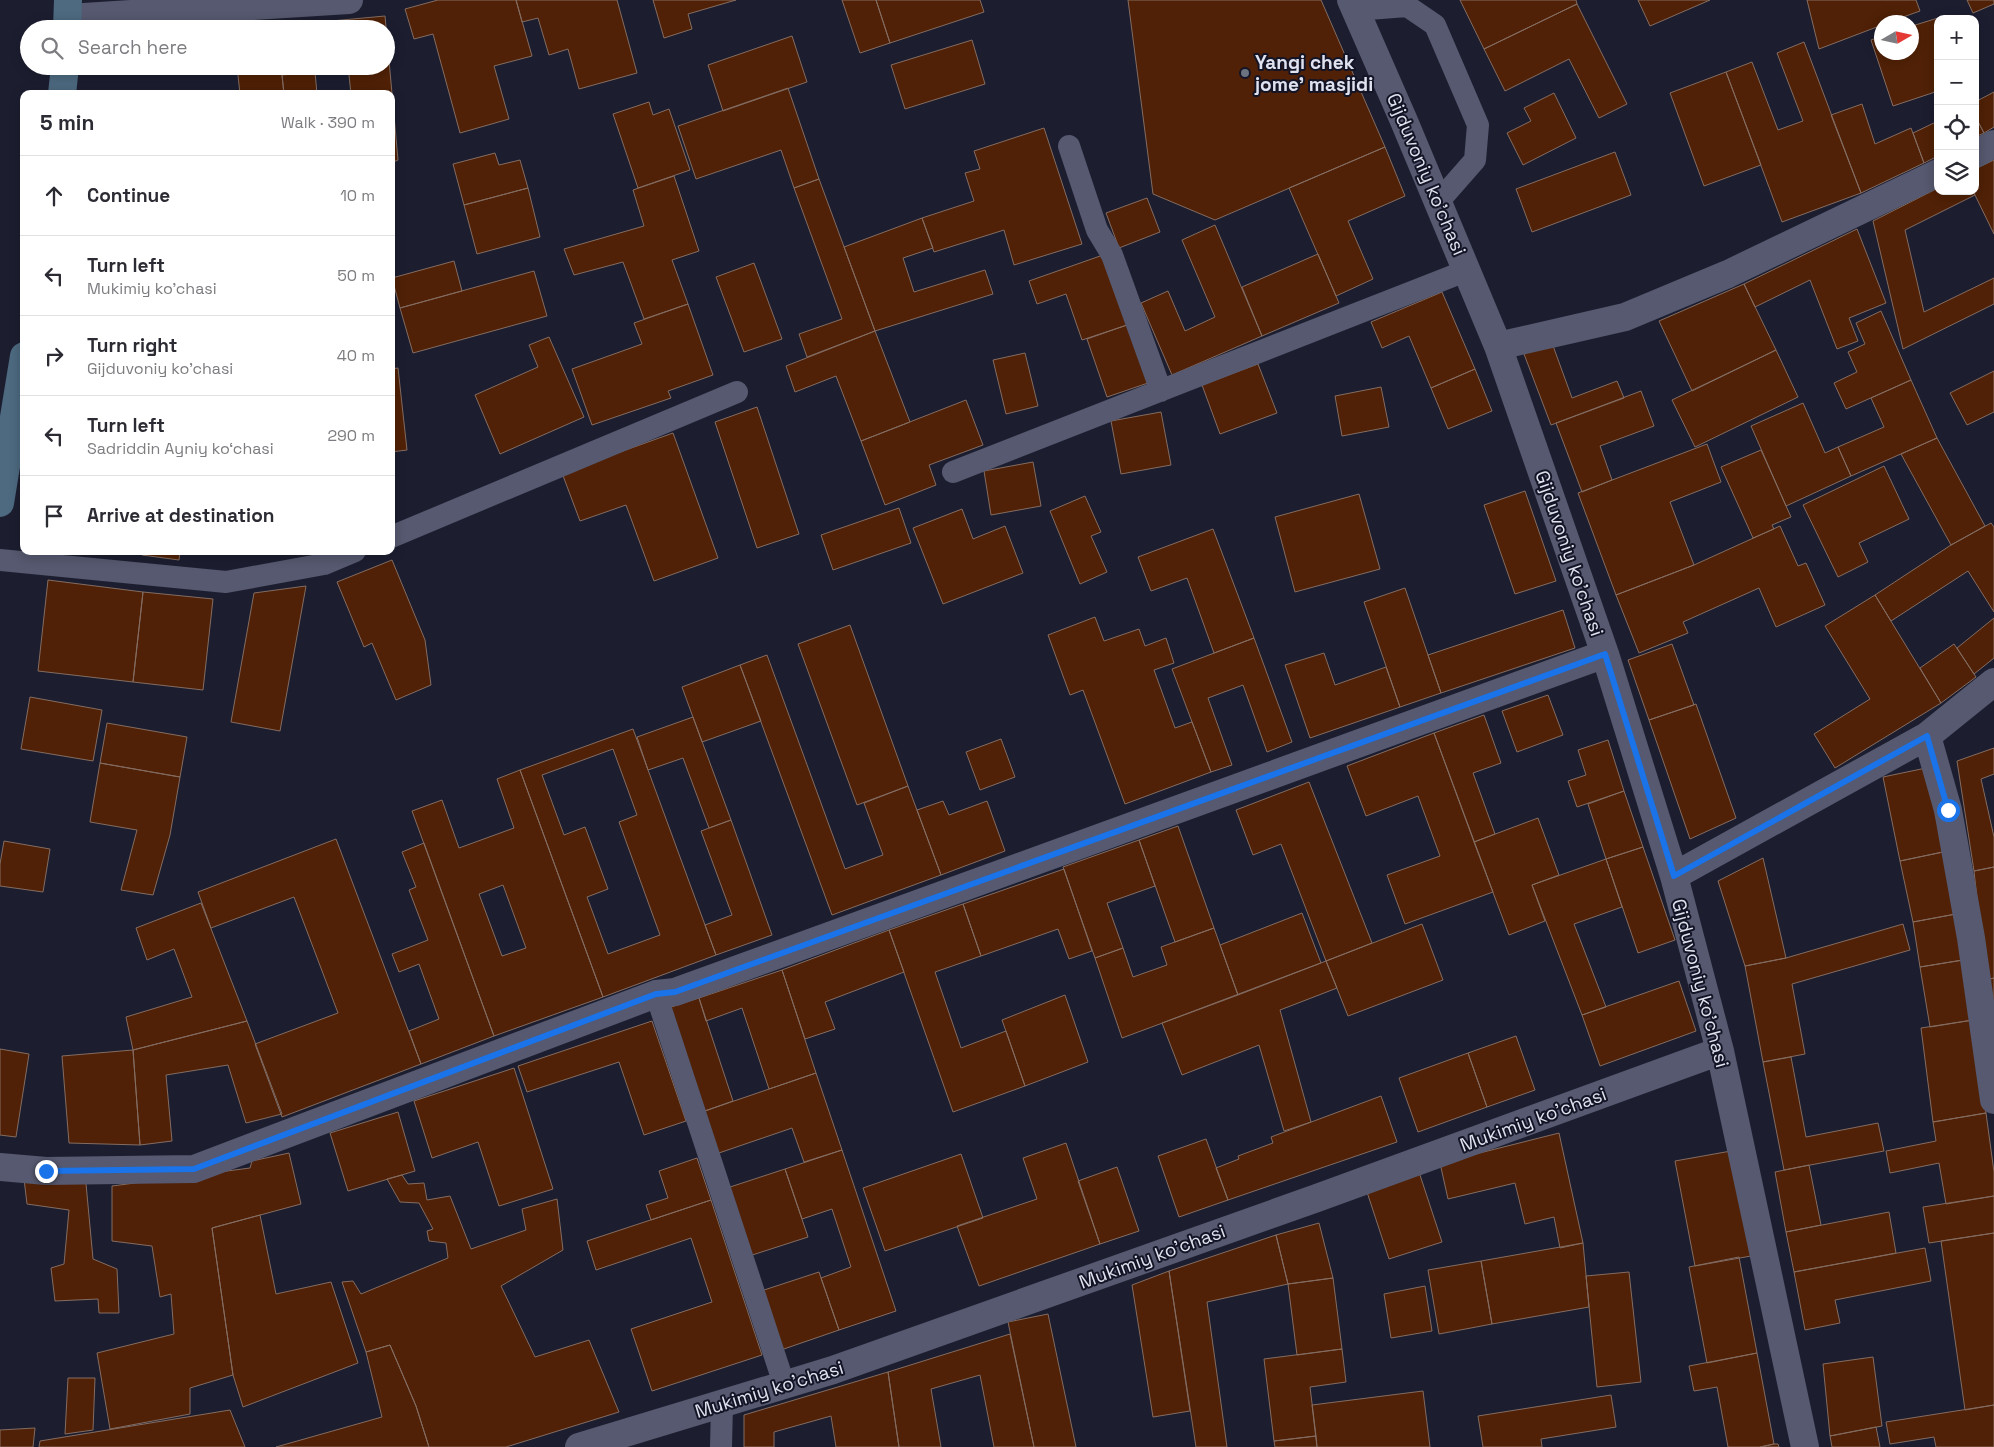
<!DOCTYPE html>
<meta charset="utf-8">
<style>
:root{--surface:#fff;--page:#f7f7f7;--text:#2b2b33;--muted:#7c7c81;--line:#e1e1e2}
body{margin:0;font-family:"Space Grotesk",sans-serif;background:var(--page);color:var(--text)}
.controls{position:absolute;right:15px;top:15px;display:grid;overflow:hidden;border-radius:10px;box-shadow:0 2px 12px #0003}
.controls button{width:45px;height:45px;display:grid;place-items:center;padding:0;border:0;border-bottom:1px solid var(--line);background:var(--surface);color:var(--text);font:25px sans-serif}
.compass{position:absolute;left:1874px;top:15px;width:45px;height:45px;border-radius:50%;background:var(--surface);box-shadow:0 2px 12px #0003;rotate:81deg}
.stop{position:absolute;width:15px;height:15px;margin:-11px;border:4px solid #1a73e8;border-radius:50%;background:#fff}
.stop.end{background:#1a73e8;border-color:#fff;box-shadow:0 1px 5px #0008}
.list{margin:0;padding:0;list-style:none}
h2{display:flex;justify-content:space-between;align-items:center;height:65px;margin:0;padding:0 20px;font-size:21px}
h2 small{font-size:16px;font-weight:400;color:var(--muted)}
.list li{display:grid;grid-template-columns:32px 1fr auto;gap:15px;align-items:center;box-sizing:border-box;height:80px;padding:0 20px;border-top:1px solid var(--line)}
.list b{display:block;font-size:19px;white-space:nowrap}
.list p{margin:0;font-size:16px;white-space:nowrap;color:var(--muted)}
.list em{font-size:16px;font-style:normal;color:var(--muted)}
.icon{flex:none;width:28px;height:28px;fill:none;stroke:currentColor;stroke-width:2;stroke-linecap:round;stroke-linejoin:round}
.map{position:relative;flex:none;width:1994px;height:1447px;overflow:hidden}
.search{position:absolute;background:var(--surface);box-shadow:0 2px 12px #0003;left:20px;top:20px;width:375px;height:55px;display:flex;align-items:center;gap:12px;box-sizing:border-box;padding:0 18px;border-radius:28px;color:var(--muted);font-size:19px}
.panel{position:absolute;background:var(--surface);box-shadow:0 2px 12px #0003;left:20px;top:90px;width:375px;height:465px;border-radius:10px}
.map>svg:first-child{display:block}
.building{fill:#502106;stroke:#846c61;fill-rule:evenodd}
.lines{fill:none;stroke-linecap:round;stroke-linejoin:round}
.lane{stroke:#56596f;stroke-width:22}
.street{stroke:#56596f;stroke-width:28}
.secondary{stroke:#4d6a80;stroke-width:28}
.route{stroke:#1a73e8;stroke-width:6}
.worship-dot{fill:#6b7280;stroke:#131426;stroke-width:2}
.labels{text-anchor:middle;stroke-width:4;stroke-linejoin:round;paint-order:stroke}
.poi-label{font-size:19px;font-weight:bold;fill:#e0e2ef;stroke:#131426;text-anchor:start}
.street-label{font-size:19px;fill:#e0e2ef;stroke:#131426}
</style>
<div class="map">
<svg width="1994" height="1447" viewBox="0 0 1994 1447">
<rect width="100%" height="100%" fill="#1c1e30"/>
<path class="building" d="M438,0H516L532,56L494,66L509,119L460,133L433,34L414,39L405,9Z
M516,0H617L637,73L579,89L568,49L549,55L538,18L522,22Z
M653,0H736L688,14L692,29L664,38Z
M842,0H876L890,43L860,53Z
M876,0H980L984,12L890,43Z
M1128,0H1321L1385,147L1215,220L1153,194Z
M1460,0H1576L1577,4L1484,49Z
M1638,0H1710L1650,26Z
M1807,0H1916L1920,11L1889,22H1882V25L1819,49Z
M1967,0H1994V4L1973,13Z
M1577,4L1627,104L1599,118L1569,59L1505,91L1484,49Z
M385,16L398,160L391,163V94H351L348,66H386V29H278L277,26Z
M1938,18V91L1893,106L1871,40L1882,36V52H1912V26Z
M277,26L278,29H187Z
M792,36L807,82L723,111L708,65Z
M972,40L985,84L905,109L891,65Z
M1804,42L1861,193L1782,222L1726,72L1752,62L1778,130L1803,121L1777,53Z
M237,66H281L284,94H240Z
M315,72L317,94H284L282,75Z
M1726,72L1761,165L1704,186L1670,93Z
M788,88L819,179L794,188L781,150L696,179L678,126Z
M1994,92V127L1984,133L1975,116V102Z
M1554,93L1576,138L1523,165L1507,133L1531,121L1524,108Z
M649,102L653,115L669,109L690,170L638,188L613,114Z
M1862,104L1875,144L1911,128L1924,163L1861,193L1831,115Z
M1975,116L1984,133L1975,137Z
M1938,121V156L1924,163L1913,133Z
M1044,128L1082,244L1014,265L1004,230L934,252L922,218L974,201L965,173L980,169L974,151Z
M1385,147L1405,196L1348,221L1373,279L1336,296L1289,188Z
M1615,152L1631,195L1532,232L1516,189Z
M495,153L499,165L520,160L528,188L464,205L453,164Z
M1994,160V234L1973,191H1975V169Z
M674,176L699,251L672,260L688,304L644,319L623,262L574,275L564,249L644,226L633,190Z
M819,179L875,331L807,357L799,334L842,319L794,188Z
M528,188L540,237L477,254L464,205Z
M1938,188V191H1973L1975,195L1905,230L1924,312L1994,278V304L1903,349L1873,221Z
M1147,198L1160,232L1119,248L1106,213Z
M922,218L933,248L903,258L914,292L985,270L993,294L875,331L844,247Z
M1215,225L1262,336L1172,375L1141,303L1168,291L1185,331L1215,317L1182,240Z
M1857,229L1886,303L1849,318L1858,341L1837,349L1810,280L1755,307L1744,284Z
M1318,254L1339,303L1262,336L1242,287Z
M1103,255L1127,325L1082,340L1066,294L1037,304L1029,281Z
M454,261L462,291L400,308L392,278Z
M754,263L782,339L744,352L716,277Z
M534,271L547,316L413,353L400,308Z
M1744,284L1776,350L1692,391L1659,321Z
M1442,292L1475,369L1431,388L1409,336L1382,348L1371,322Z
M688,304L713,375L668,391L671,398L592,425L572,369L642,344L634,323Z
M1881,311L1911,380L1846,409L1834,383L1857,372L1848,352L1865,344L1856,323Z
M1127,325L1148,383L1107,397L1087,339Z
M875,331L910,422L861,441L836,376L795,392L786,366Z
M549,337L584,417L500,454L475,395L538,367L529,345Z
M1552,343L1572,398L1617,381L1624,398L1551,425L1524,354Z
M1776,350L1798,397L1695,447L1672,400Z
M1025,353L1038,406L1006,414L993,360Z
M1258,364L1277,413L1220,434L1202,385Z
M398,368L407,450L391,452V369Z
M1475,369L1492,411L1448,429L1431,388Z
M1994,371V412L1967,425L1950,393Z
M1911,380L1937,438L1851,476L1838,447L1884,427L1871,398Z
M1381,387L1389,427L1342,436L1335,396Z
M1641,391L1654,426L1600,446L1612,480L1582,492L1556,423Z
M966,400L983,445L929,465L936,485L885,505L861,441Z
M1803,403L1825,453L1838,447L1851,476L1786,506L1751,426Z
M757,407L799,534L757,548L715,422Z
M1161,412L1171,465L1121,474L1111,421Z
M673,433L718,558L654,581L626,505L580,521L562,473Z
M1937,438L1985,526L1951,545L1901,454Z
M1707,444L1721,482L1670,502L1694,565L1616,595L1578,493Z
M1761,450L1791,517L1772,525L1774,529L1753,538L1721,467Z
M1033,462L1041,506L991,515L984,471Z
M1884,466L1909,519L1859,543L1868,562L1838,577L1803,505Z
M1525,491L1556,581L1515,594L1484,505Z
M1359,494L1380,569L1295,592L1275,517Z
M1085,496L1101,532L1091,536L1107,572L1080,584L1050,511Z
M899,508L911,543L833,570L821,535Z
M962,509L973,539L1005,526L1023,573L943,604L913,528Z
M1991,523L1994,527V612L1968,571L1891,621L1875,595L1951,545Z
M1780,526L1798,566L1806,563L1825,605L1776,627L1759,588L1683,622L1688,633L1639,653L1616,595L1694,565Z
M1213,529L1254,638L1214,653L1187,578L1151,591L1138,557Z
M143,551H180L179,560L142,555Z
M392,560L425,640L431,685L396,700L372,643L364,647L337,582Z
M48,580L143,592L133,682L38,671Z
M306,586L280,731L231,722L254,593Z
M1405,588L1441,693L1400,707L1364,602Z
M143,592L213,599L203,690L133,682Z
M1875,595L1941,703L1835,768L1814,734L1870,699L1825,626Z
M1563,610L1575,648L1441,693L1428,655Z
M1095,617L1104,641L1139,629L1145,646L1166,638L1174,663L1154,670L1175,728L1192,722L1211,772L1125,804L1083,690L1070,695L1048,635Z
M1994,618V658L1974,674L1957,648Z
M850,625L908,786L857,805L798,644Z
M1254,638L1292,742L1267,752L1243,685L1208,698L1232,765L1211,772L1172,669Z
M1672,644L1694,705L1649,720L1628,660Z
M1954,644L1976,677L1941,703L1920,668Z
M1324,653L1335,685L1386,667L1400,707L1310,738L1285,665Z
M767,655L845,869L883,855L864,803L908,786L941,875L832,915L740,665Z
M740,665L761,721L702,742L682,687Z
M1548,695L1563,735L1517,752L1502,711Z
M30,697L102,710L93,761L21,749Z
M1696,704L1736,818L1690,839L1649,720Z
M1484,715L1501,763L1473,773L1495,834L1474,842L1434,733Z
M693,717L731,820L709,828L683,758L648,770L637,737Z
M107,723L187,737L180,777L100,763Z
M633,729L716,955L603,997L520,770ZM613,749L637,815L619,822L660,935L608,954L587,897L608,889L585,827L564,835L542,775Z
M1434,733L1493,892L1405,924L1387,875L1440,856L1418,796L1366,816L1347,766Z
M1001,739L1015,777L980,790L966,752Z
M1608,740L1624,791L1577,807L1568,781L1586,775L1578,750Z
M1994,748V774L1981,779L1994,837V867L1974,871L1957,761Z
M100,763L180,777L170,835L153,895L121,890L137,830L90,822Z
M1926,768L1943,852L1900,861L1883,777Z
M520,770L603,997L494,1036L412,811L442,800L459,848L514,828L497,779ZM503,885L526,948L502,956L479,894Z
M1309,782L1372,943L1326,961L1281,844L1253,855L1236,810Z
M1624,791L1643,847L1606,859L1588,804Z
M943,801L949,815L987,801L1005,851L941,875L917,810Z
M1538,818L1559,875L1532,885L1545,921L1509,935L1474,842Z
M731,820L772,935L716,955L705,925L732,915L701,831Z
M1178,826L1214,928L1175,942L1139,840Z
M336,839L421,1064L282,1117L255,1044L338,1013L294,897L211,928L198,892Z
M1139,840L1155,886L1107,903L1123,948L1095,958L1063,867Z
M4,841L50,849L43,892L0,886V864Z
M424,843L494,1036L421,1064L409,1031L439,1019L419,964L399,972L392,954L428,940L409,890L416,887L402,852Z
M1643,847L1675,940L1638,953L1606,859Z
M1943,852L1956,914L1913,922L1900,861Z
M1763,858L1786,958L1745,966L1718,881Z
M1606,859L1622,907L1574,924L1606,1007L1582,1015L1532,885Z
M1994,867V978L1986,980L1974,871Z
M1064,869L1092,951L1069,959L1058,929L981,956L963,904Z
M201,903L247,1021L133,1050L126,1017L192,997L174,949L147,960L136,928Z
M963,904L981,956L935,972L961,1048L1006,1031L1025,1086L953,1112L889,930Z
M1302,913L1321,963L1238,995L1220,945Z
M1956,914L1963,960L1920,967L1913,922Z
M1422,924L1443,980L1348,1016L1326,961Z
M1903,924L1910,950L1792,984L1805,1054L1763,1062L1745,966L1786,958Z
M1214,928L1238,995L1122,1038L1095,958L1123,948L1133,977L1167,965L1161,947Z
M889,930L904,972L825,1002L835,1029L805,1039L782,970Z
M1963,960L1973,1020L1930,1027L1920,967Z
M1326,961L1337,988L1280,1010L1311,1122L1284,1131L1259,1045L1182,1075L1162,1023Z
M782,970L816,1073L769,1089L742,1008L706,1021L699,998Z
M1994,978V1031L1986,980Z
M1679,981L1696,1031L1600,1066L1582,1015Z
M1065,995L1088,1062L1025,1086L1002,1020Z
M699,998L733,1101L699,1113L665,1009Z
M1973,1020L1986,1113L1933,1122L1921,1028Z
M247,1021L282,1114L246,1123L228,1065L166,1075L172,1141L140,1145L133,1050Z
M652,1021L686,1121L644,1135L619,1062L527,1092L518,1066Z
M1516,1036L1535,1090L1487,1107L1468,1053Z
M0,1049L29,1054L16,1137L0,1135Z
M133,1050L140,1145L69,1143L62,1056Z
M1468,1053L1487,1107L1418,1132L1399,1078Z
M1791,1057L1806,1137L1878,1123L1884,1151L1784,1170L1763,1062Z
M514,1068L553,1189L499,1206L478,1142L432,1158L414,1101Z
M816,1073L842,1150L804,1162L792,1128L713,1155L699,1113Z
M1381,1096L1397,1142L1228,1200L1216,1168L1239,1159L1238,1156L1273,1143L1271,1137Z
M398,1112L415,1171L348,1191L330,1133Z
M1986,1113L1994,1172V1196L1946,1204L1939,1163L1890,1173L1886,1151L1936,1141L1933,1122Z
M1559,1133L1583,1243L1560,1248L1554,1217L1525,1224L1515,1183L1448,1199L1440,1163Z
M1206,1139L1228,1200L1179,1217L1158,1156Z
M1066,1143L1100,1244L979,1286L957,1226L1037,1199L1023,1158Z
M842,1150L896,1311L839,1330L821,1278L851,1267L832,1209L802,1219L785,1169Z
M1731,1151L1751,1256L1695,1266L1675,1161Z
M289,1153L301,1204L212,1228L233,1375L190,1388V1414L110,1429L97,1353L174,1334L171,1294L160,1297L152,1246L112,1241V1186L250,1168L252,1161Z
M961,1154L983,1218L885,1251L863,1188Z
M697,1158L711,1200L651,1220L646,1205L668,1198L659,1171Z
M1809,1165L1821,1225L1786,1232L1775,1172Z
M1117,1167L1139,1231L1100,1244L1078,1181Z
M785,1169L808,1237L746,1257L724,1189Z
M1419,1172L1442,1242L1389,1259L1366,1189Z
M85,1173L93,1259L117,1269L119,1313H99L98,1299L55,1301L51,1268L64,1264L69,1210L27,1204L24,1179Z
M402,1175L408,1184L424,1183L427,1200L450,1196L471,1249L526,1230L522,1209L557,1199L563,1250L501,1286L535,1357L589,1340L619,1412L506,1447H429L416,1406L390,1345L366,1352L342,1282L353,1281L361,1294L448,1258L446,1243L429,1241L427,1231L433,1229L419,1203L400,1202L387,1179Z
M1994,1196V1233L1929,1243L1923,1207Z
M711,1200L762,1355L652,1391L631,1329L712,1302L691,1238L596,1270L587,1241Z
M1889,1212L1896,1253L1794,1272L1786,1232Z
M260,1215L276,1294L331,1282L358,1363L243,1407L233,1375L212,1228Z
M1319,1223L1333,1278L1288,1284L1276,1235Z
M1994,1233V1405L1965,1410L1941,1241Z
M1276,1235L1288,1284L1207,1302L1227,1447H1196L1169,1271Z
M1583,1243L1589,1307L1492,1324L1481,1261Z
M1925,1248L1931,1281L1835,1300L1840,1323L1805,1330L1794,1272Z
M1739,1257L1757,1353L1707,1363L1689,1267Z
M1481,1261L1492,1324L1439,1334L1428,1270Z
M1169,1271L1190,1411L1153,1417L1132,1285Z
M819,1272L839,1330L778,1351L758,1292Z
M1629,1272L1641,1382L1597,1387L1586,1276Z
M1333,1278L1342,1349L1297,1355L1288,1284Z
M1425,1286L1432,1331L1391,1338L1384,1294Z
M1048,1314L1076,1447H1034L1008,1322Z
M1010,1334L1034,1447H994L980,1375L931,1389L941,1447H899L888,1372Z
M390,1345L416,1406L429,1447H276L382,1417L366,1352Z
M1342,1349L1346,1382L1310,1387L1316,1436L1274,1441L1264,1359Z
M1757,1353L1774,1444L1760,1447H1728L1717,1387L1694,1391L1689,1366Z
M1873,1357L1882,1426L1830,1436L1823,1364Z
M888,1372L899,1447H836L831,1416L774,1432V1447H744V1415Z
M68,1378H95L93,1430L65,1434Z
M1423,1391L1430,1447H1317L1312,1405Z
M1611,1395L1616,1427L1541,1439L1542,1447H1483L1478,1416Z
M1994,1405V1447H1936L1934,1437L1890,1444L1886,1422Z
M230,1410L245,1447H39L40,1441Z
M1876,1427L1880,1447H1832L1830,1436Z
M35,1428L33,1447H0V1430Z
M1316,1436L1317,1447H1275L1274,1441Z
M1774,1444H1778L1779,1447H1760Z"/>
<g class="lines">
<path class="lane" d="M1355,10L1407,6L1435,25L1478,125L1475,160L1439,201
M1069,146L1097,230L1112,255L1161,391
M953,472L1468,270
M391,537L737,392
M0,560L226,582L324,564L355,551
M656,994L784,1384
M721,1447L722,1404"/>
<path class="street" d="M1351,0L1404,121L1498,346L1605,654L1674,876L1720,1051L1805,1447
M68,18L349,0
M1975,154L1994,144
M1498,346L1625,317L1728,274L1938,173
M1927,736L1948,810L1971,938L1994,1100
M1674,876L1927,736L1994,682
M0,1167L46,1171L194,1169L656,994L675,992L1605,654
M579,1447L833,1370L1317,1198L1720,1051"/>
<path class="secondary" d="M67,29L68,0
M62,94L65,66
M0,503L24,356"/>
</g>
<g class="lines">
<path class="route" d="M46,1171L194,1169L656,994L675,992L1605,654L1674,876L1927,736L1948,810"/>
</g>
<circle class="worship-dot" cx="1245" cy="73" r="5"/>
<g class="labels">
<g class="poi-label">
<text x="1255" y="69">Yangi chek<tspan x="1255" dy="22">jome' masjidi</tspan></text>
</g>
<g class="street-label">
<text transform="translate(1427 174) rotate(67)" y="7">Gijduvoniy ko'chasi</text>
<text transform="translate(1570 553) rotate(71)" y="7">Gijduvoniy ko'chasi</text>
<text transform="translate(1701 983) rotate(75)" y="7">Gijduvoniy ko'chasi</text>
<text transform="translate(1533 1119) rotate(-20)" y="7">Mukimiy ko'chasi</text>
<text transform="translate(1152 1256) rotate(-20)" y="7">Mukimiy ko'chasi</text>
<text transform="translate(769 1389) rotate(-17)" y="7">Mukimiy ko'chasi</text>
</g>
</g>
</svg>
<div class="controls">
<button>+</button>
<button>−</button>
<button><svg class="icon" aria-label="locate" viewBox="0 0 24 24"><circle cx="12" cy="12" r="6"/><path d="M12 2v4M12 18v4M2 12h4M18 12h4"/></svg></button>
<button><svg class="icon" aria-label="layers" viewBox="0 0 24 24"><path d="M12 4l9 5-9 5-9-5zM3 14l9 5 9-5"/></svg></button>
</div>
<svg class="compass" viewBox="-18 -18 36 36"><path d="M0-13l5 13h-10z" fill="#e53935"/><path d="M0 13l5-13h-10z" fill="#7c7c81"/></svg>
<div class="stop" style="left:1948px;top:810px"></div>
<div class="stop end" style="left:46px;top:1171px"></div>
<div class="search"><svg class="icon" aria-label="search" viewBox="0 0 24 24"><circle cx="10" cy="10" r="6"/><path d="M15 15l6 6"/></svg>Search here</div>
<section class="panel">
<h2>5 min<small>Walk · 390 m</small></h2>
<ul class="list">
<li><svg class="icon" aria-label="ahead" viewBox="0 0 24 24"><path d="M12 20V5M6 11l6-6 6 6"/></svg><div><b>Continue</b></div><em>10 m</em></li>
<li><svg class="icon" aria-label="left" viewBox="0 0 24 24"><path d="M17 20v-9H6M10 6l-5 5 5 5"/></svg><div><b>Turn left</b><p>Mukimiy ko'chasi</p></div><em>50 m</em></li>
<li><svg class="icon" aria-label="right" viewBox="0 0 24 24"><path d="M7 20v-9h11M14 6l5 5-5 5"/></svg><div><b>Turn right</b><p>Gijduvoniy ko'chasi</p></div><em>40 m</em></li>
<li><svg class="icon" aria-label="left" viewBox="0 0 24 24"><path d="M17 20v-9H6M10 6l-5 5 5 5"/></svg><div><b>Turn left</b><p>Sadriddin Ayniy koʻchasi</p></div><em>290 m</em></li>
<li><svg class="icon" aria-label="arrive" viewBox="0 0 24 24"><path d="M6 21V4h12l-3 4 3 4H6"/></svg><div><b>Arrive at destination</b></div></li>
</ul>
</section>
</div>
